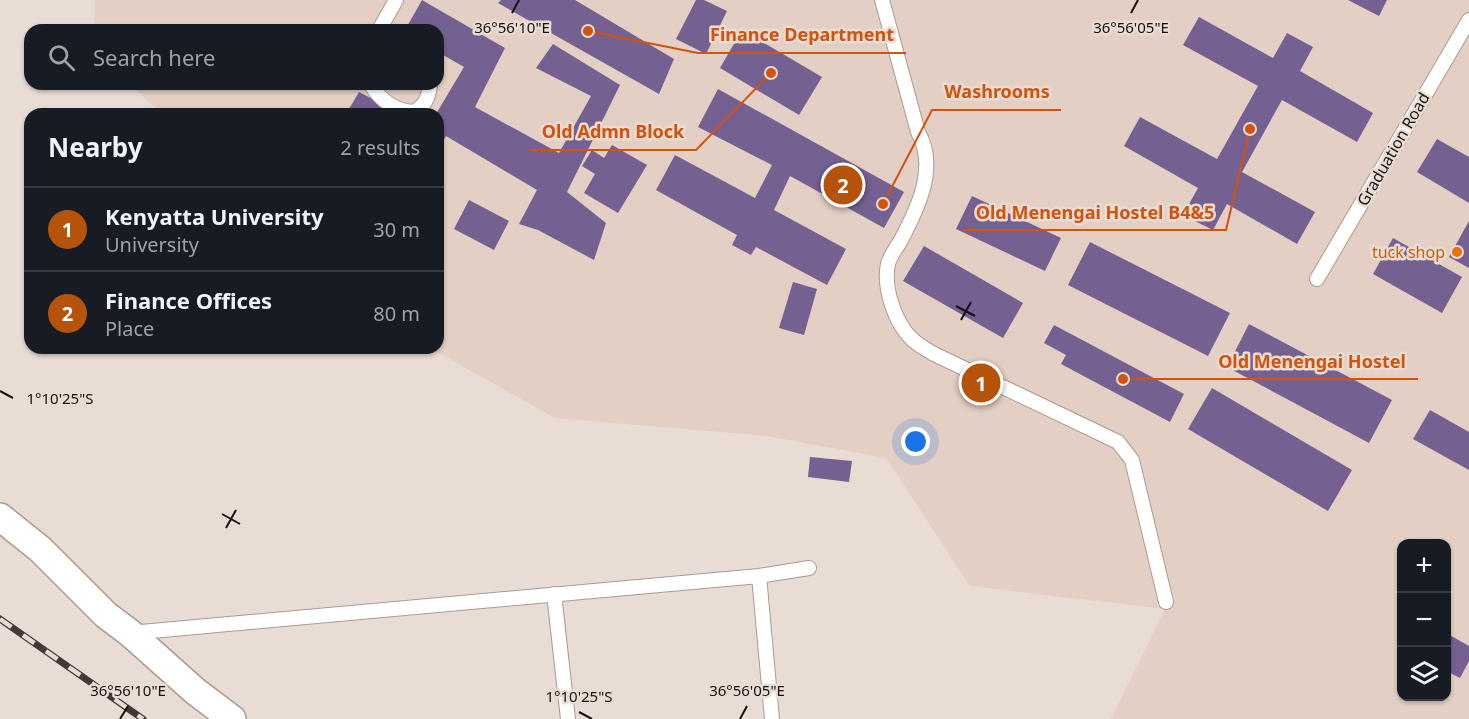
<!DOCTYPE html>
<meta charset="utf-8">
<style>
:root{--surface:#171b24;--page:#20242c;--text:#f1f3f6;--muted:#9ea1a6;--line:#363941;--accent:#b45309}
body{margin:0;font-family:"Noto Sans",sans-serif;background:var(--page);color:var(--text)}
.controls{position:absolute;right:18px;bottom:18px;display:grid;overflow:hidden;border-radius:12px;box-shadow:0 2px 4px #0004}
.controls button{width:54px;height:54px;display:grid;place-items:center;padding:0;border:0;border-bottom:2px solid var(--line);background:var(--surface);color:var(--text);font:30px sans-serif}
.you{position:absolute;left:916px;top:442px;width:21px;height:21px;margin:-15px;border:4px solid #fff;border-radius:50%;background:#1a73e8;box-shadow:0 0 0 9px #1a73e833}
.badge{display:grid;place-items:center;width:39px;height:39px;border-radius:50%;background:var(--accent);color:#fff;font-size:20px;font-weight:700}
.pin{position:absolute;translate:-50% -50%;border:3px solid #fff;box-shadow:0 2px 6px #0006}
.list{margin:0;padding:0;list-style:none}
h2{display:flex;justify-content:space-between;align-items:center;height:78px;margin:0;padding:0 24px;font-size:26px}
h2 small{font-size:20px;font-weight:400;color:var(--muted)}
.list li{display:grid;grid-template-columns:39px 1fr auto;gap:18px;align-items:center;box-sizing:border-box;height:84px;padding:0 24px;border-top:2px solid var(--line)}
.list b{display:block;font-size:22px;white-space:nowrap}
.list p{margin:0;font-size:20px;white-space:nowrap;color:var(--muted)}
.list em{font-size:20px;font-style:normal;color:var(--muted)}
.icon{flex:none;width:33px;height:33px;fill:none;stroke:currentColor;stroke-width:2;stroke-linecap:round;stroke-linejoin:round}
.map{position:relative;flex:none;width:1469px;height:719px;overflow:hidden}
.search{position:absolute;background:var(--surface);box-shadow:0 2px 4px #0004;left:24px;top:24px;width:420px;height:66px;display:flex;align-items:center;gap:15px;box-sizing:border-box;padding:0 21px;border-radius:18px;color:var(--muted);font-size:22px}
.panel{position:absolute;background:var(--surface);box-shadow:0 2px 4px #0004;left:24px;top:108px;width:420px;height:246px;border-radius:18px}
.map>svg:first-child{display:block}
.built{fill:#e3cfc3;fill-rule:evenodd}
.building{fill:#756092}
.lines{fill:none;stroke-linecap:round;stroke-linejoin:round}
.service-casing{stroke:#a79b94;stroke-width:16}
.minor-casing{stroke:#a79b94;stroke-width:30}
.service{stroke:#fff;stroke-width:14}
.minor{stroke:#fff;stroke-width:27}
.rail-casing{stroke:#3f3a36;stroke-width:7}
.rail{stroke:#e9dcd4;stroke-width:4.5;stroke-dasharray:14;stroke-linecap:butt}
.ticks{fill:none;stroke:#16120f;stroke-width:2}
.food-dot{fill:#e8710a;stroke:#e9dcd4;stroke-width:2}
.labels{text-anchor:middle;stroke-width:5;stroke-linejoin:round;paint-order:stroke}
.street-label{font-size:16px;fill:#16120f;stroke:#e9dcd4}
.food-label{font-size:16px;fill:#c56008;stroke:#e9dcd4;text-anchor:end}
.ticks-label{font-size:15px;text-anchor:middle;fill:#16120f;stroke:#e9dcd4;stroke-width:5;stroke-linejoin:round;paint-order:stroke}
.leader{fill:none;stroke:#d3520c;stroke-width:2}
.callout-dot{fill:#d3520c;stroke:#e9dcd4;stroke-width:2}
.callout-label{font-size:18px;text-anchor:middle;font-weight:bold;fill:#d3520c;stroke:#e9dcd4;stroke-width:5;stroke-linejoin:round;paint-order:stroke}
</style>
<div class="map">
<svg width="1469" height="719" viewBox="0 0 1469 719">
<rect width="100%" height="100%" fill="#e9dcd4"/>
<path class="built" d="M95,0H1469V719H1111L1165,609L970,586L886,458L767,436L555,418L430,348H438V114H161L130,84H438V30H95ZM1402,544H1446V696H1402Z"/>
<path class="building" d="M422,0L505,48L475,107L559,153L591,96L536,68L553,44L620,85L567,192L606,223L594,260L538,230L519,224L537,190L446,136L438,151V114H436L464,67L438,52V30H405Z
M501,0H575L674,59L659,94L498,3Z
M696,0H704L727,11L706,54L676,39Z
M1348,0H1387L1379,16Z
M1199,17L1273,58L1287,33L1313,47L1300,71L1373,113L1357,142L1282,100L1242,172L1315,212L1297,244L1227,204L1213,230L1183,215L1198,188L1124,146L1140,117L1217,159L1258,86L1183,45Z
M742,30L822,77L799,115L720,68Z
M718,89L904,192L884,228L790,176L774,210L846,249L827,285L756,247L751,255L732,245L737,235L656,190L675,155L755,198L772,165L698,127Z
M359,92L402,114H346Z
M1437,139L1469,157V203L1417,172Z
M612,145L647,165L618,213L584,193L595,174L582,166L592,150L604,158Z
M972,196L1061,238L1045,271L956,229Z
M469,200L509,221L494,250L454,229Z
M1469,221V268L1449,257Z
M1393,238L1462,277L1442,313L1373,274Z
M1090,242L1230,313L1208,356L1068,285Z
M924,246L1023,303L1003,338L903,281Z
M793,282L817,289L804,335L779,328Z
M1249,324L1392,400L1369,443L1227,367Z
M1054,325L1184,394L1170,422L1061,364L1066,355L1044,343Z
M1212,388L1352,470L1328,511L1188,429Z
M1430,410L1469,432V470L1413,439Z
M810,457L852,461L849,482L808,477Z
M1446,633L1469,646V661L1460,678L1446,671Z"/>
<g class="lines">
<defs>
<path id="service" d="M882,0L918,132C938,167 918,208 901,240C897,247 890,256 888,264C883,288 895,324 913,340C918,345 926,349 932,353L1118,442L1132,460L1166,602
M379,30L396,0
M371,84C379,100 396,111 414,112C425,105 428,99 430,86L428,84
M1317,279L1469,20
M759,576L772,719
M554,594L568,719
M130,633L759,576L809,568"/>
<path id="minor" d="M0,517L40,549L106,615L130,633L195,691L232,719"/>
</defs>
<use href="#service" class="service-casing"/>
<use href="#minor" class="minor-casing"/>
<use href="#service" class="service"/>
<use href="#minor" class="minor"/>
<defs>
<path id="rail" d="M0,619L143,719"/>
</defs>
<use href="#rail" class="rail-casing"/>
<use href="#rail" class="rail"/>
</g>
<path class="ticks" d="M512,13L519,0M1131,13L1138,0M956,306L975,316M961,320L971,302M0,391L13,398M222,514L240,524M226,528L236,510M579,712L592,719M120,719L128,706M740,719L747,706"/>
<circle class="food-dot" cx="1457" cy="252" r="6"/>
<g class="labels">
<g class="street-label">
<text transform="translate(1393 149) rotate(-60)" y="6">Graduation Road</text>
</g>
<g class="food-label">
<text x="1445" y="258">tuck shop</text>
</g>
</g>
<g class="ticks-label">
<text x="512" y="33">36°56'10"E</text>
<text x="1131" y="33">36°56'05"E</text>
<text x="60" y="404">1°10'25"S</text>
<text x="128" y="696">36°56'10"E</text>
<text x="747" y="696">36°56'05"E</text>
<text x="579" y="702">1°10'25"S</text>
</g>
<path class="leader" d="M588 31L698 53H906M883 204L932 110H1061M771 73L696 150H530M1250 129L1226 230H964M1123 379L1206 379H1418"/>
<g class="callout-dot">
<circle cx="588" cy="31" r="6"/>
<circle cx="883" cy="204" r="6"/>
<circle cx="771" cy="73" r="6"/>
<circle cx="1250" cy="129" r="6"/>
<circle cx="1123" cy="379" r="6"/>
</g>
<g class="callout-label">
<text x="802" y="41">Finance Department</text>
<text x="997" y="98">Washrooms</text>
<text x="613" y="138">Old Admn Block</text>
<text x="1095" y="219">Old Menengai Hostel B4&amp;5</text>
<text x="1312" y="368">Old Menengai Hostel</text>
</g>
</svg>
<div class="controls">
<button>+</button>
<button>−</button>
<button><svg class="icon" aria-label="layers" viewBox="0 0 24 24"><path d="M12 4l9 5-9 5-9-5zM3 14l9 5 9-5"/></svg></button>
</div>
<div class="you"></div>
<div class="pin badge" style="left:981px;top:383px">1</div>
<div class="pin badge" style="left:843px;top:185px">2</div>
<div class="search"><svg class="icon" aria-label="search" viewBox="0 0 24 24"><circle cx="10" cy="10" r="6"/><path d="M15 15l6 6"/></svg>Search here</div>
<section class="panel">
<h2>Nearby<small>2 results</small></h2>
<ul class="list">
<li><span class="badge">1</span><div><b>Kenyatta University</b><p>University</p></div><em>30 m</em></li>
<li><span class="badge">2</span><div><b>Finance Offices</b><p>Place</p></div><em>80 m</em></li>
</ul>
</section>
</div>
